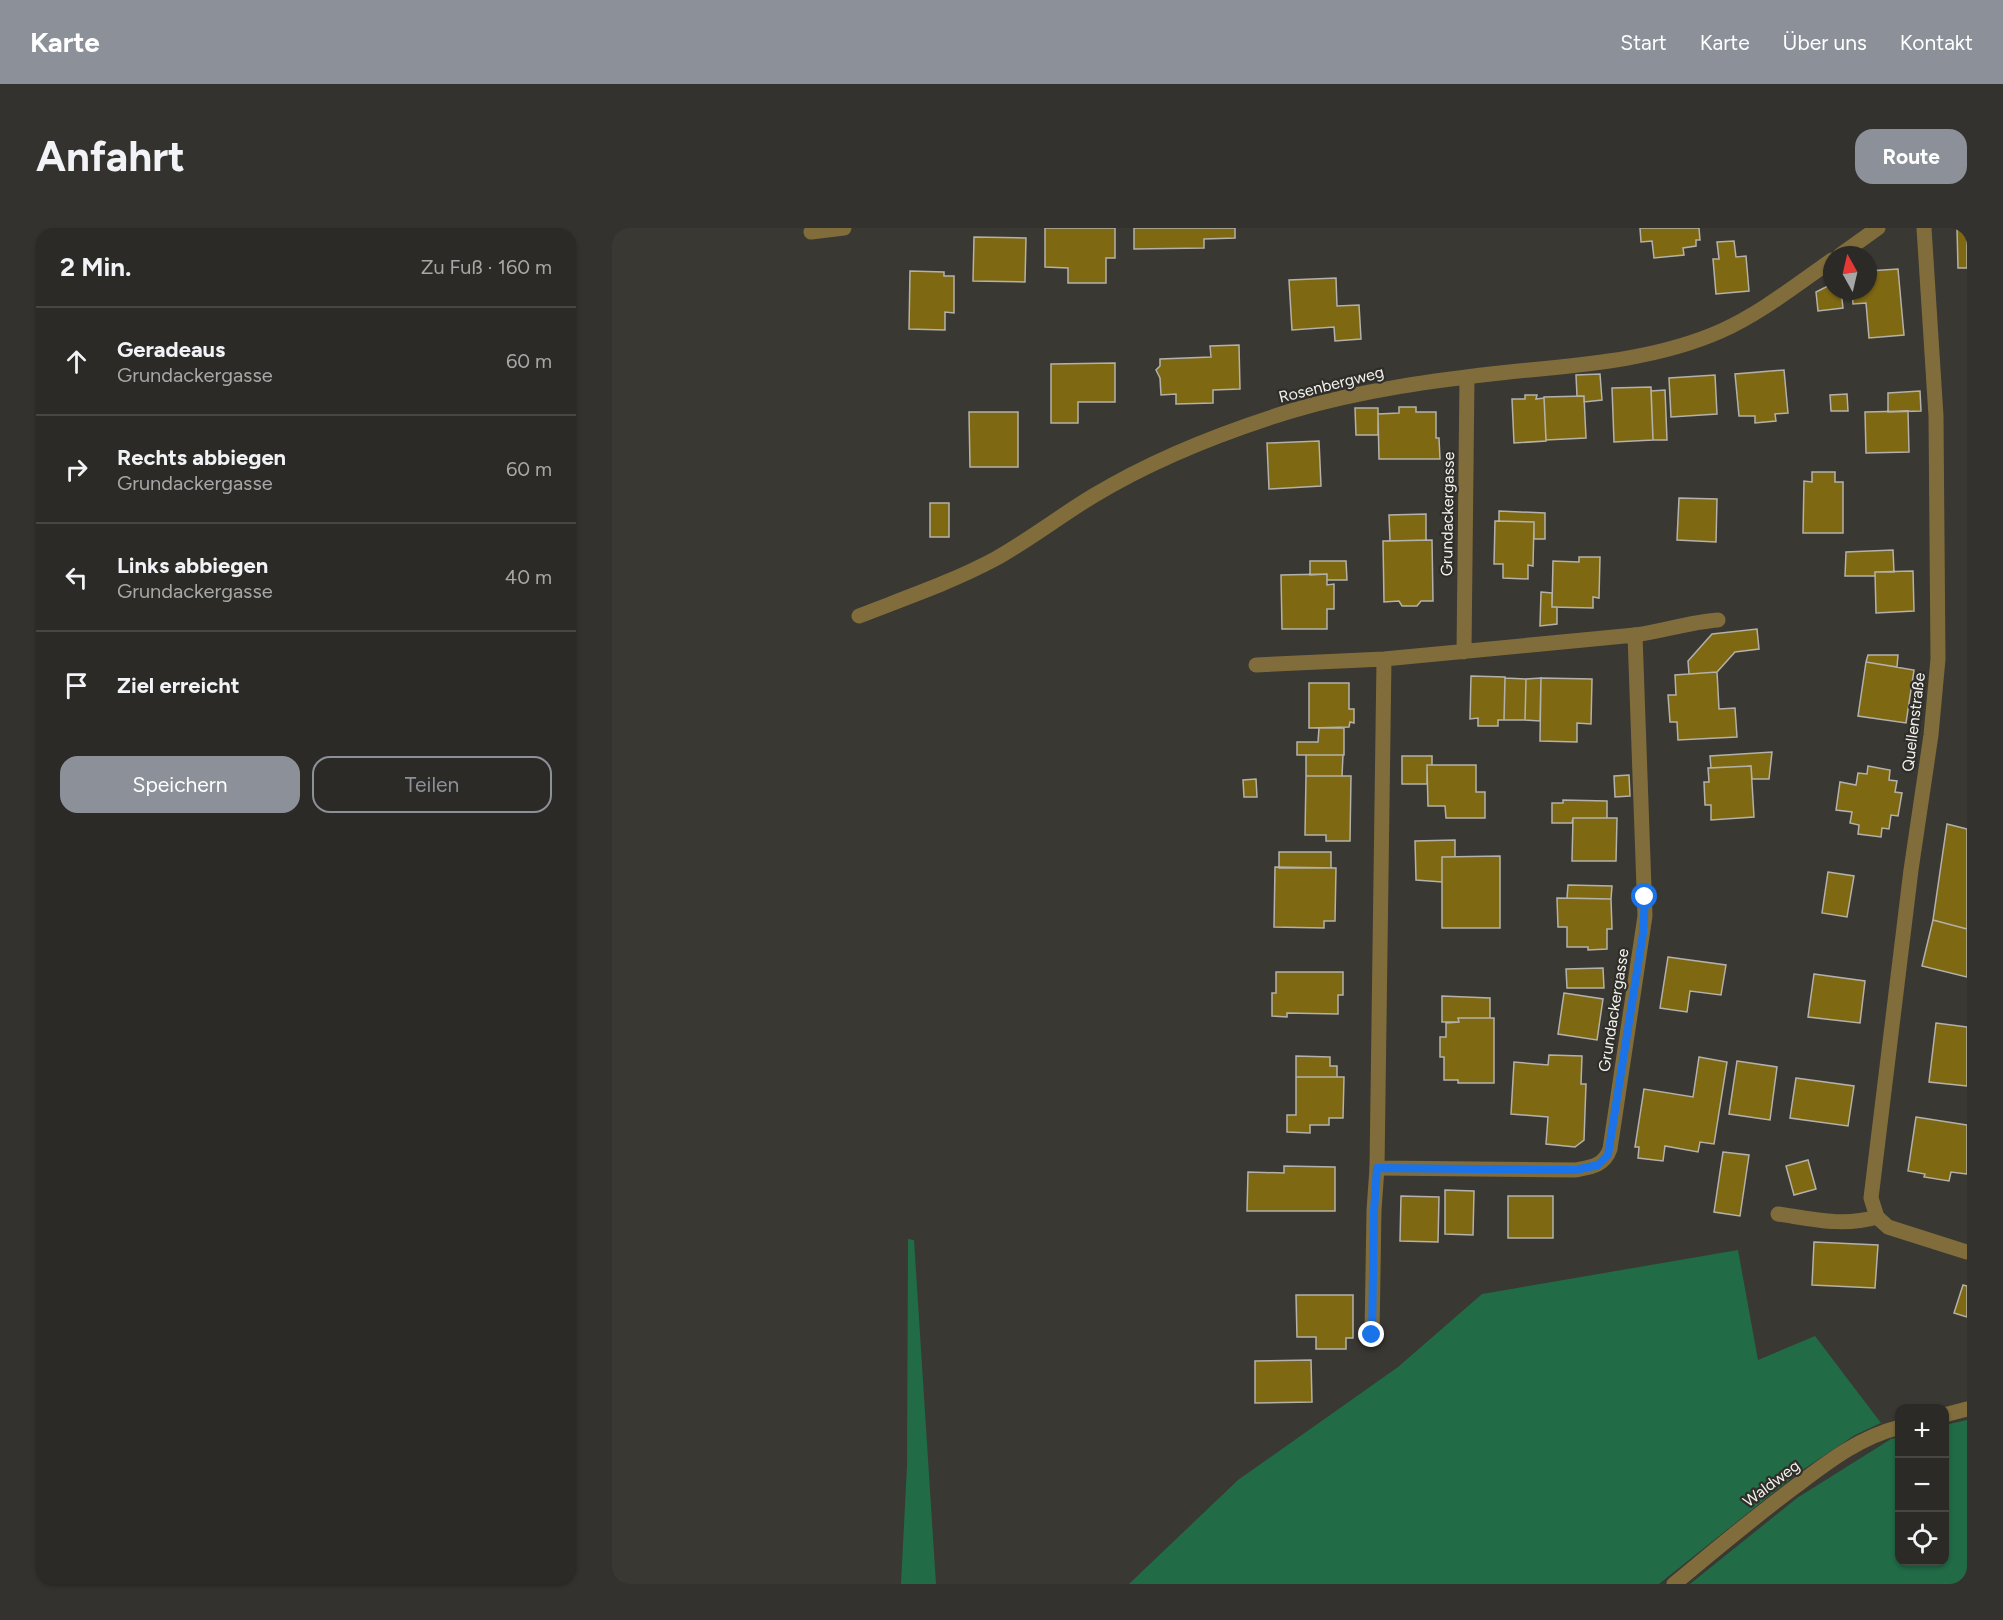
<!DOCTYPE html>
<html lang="de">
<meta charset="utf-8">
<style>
:root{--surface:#2c2a26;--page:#34322e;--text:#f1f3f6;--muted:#a6a7a7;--line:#484643;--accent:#8c9099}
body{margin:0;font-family:Figtree,sans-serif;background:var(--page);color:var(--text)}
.controls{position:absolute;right:18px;bottom:18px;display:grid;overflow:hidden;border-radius:12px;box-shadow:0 2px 4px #0004}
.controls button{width:54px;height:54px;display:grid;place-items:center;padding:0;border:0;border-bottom:2px solid var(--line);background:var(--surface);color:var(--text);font:30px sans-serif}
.compass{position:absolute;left:1211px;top:18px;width:54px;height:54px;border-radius:50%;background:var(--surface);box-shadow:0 2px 4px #0004;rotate:352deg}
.stop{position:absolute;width:18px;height:18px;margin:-14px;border:4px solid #1a73e8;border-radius:50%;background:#fff}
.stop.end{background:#1a73e8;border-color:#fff;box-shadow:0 2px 6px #0008}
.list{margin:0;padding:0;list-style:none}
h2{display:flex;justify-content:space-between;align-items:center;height:78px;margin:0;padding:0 24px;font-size:26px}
h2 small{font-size:20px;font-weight:400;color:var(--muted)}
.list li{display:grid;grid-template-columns:39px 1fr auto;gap:18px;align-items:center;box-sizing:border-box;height:108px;padding:0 24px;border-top:2px solid var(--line)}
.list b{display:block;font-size:22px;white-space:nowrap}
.list p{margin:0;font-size:20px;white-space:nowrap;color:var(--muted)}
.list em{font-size:20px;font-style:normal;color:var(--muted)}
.actions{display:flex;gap:12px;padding:18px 24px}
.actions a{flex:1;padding:14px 0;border:2px solid var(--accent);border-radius:18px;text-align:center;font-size:21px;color:var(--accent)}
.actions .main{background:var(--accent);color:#fff}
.icon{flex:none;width:33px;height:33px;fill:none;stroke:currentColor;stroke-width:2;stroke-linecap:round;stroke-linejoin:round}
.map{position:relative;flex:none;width:1355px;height:1356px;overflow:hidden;border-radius:18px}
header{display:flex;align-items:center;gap:36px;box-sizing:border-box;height:84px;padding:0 30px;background:var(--accent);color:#fff}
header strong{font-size:28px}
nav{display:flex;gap:33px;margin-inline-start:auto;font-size:21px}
.intro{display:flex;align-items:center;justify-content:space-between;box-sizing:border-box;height:144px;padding:0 36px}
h1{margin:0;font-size:42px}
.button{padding:15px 27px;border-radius:18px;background:var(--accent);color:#fff;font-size:21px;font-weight:700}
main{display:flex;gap:36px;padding:0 36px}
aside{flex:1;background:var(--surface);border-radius:18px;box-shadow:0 2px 4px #0004}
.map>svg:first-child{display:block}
.green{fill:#216b47}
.building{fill:#7f6812;stroke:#b3b1aa;stroke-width:1.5}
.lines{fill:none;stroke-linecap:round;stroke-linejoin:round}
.service{stroke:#806d3b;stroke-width:15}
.minor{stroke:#806d3b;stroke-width:15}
.route{stroke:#1a73e8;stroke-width:8}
.labels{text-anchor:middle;stroke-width:4.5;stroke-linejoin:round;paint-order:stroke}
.street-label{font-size:16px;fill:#f2f1ee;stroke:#2f2e28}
</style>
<header>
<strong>Karte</strong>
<nav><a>Start</a><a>Karte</a><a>Über uns</a><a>Kontakt</a></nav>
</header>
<div class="intro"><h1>Anfahrt</h1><a class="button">Route</a></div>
<main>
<aside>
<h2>2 Min.<small>Zu Fuß · 160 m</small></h2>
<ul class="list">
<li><svg class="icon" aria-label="ahead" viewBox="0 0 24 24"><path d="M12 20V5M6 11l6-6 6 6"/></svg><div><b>Geradeaus</b><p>Grundackergasse</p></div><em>60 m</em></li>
<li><svg class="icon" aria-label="right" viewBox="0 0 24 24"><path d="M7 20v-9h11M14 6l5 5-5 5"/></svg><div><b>Rechts abbiegen</b><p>Grundackergasse</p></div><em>60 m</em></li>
<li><svg class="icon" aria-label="left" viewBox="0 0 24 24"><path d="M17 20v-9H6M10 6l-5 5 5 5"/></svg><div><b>Links abbiegen</b><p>Grundackergasse</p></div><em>40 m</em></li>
<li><svg class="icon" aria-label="arrive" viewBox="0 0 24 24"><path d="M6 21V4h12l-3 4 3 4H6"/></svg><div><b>Ziel erreicht</b></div></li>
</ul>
<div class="actions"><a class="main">Speichern</a><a>Teilen</a></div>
</aside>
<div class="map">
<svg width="1355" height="1356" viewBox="0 0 1355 1356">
<rect width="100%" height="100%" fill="#3a3832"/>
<path class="green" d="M296,1011L302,1012L324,1356H289L295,1237Z
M1126,1022L1146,1132L1203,1108L1269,1195L1243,1207L1186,1245L1047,1356H517L626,1252L786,1139L870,1066Z
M1355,1192V1356H1078L1185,1270L1279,1211L1287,1209L1288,1334H1332L1333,1197Z"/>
<path class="building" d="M433,0H503V30H494V55H456V40L433,39Z
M522,0H623V10L592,11V20L522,21Z
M1028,0H1087L1088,12H1084V18L1071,20L1072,27L1042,30L1040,13L1029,14Z
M1345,0H1355V40H1346Z
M362,9L414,10L413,54L361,53Z
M1122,13L1124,29L1134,28L1137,63L1104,66L1101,31H1107L1105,14Z
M1286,41L1292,107L1257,110L1254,75L1241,76L1240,63H1256V43Z
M298,43L332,44V48H342V85L333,84V102L297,101Z
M724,50L725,78L747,77L749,111L723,113L722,99L680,102L677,52Z
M1220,56V63H1229L1231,80L1206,83L1204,64Z
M627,117L628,161L601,162V175L564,176V166L549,167L548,150L544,142L548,138V131L599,129L598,118Z
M503,135V174H466V195H439V136Z
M1172,142L1176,185L1163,186L1164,193L1143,195V188H1127L1123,146Z
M988,146L990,172L972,174V168H965L964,147Z
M1103,147L1105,186L1059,189L1057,150Z
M1039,159L1041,212L1002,214L1000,160Z
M1053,162L1055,212H1041L1039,163Z
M1308,163L1309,183L1276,184V165Z
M1235,166L1236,183H1219L1218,167Z
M913,167H925L924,171L932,170L934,213L902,215L900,171H913Z
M972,168L974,210L934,212L932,169Z
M787,179H804V184H824V210H827L828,231H767L766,186L787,185Z
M743,180H766V207H744Z
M1296,183L1297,224L1254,225L1253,184Z
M357,184H406V239H358Z
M707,213L709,258L657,261L655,215Z
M1200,244H1223V254H1231V305H1191L1192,253L1200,254Z
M1067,270L1105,271L1104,314L1065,312Z
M318,275H337V309H318Z
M887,283L933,285V311H922V294L887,293Z
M814,286V312L778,313L777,287Z
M883,293L922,294L921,338L916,337V351L891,350V336H882Z
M820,312L821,373H809L805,378H790L787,373L772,374L771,313Z
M1281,322L1282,344H1263V348H1233L1234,324Z
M967,329H988L987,370L981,369V380L940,379L941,333L967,334Z
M698,333H734L735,352H715V346L698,347Z
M1301,343L1302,383L1264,385L1263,344Z
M715,346V357L722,356V381H715V401H670L669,347Z
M929,364L940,365V379H945V396L928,398Z
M1145,401L1147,421L1123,424L1105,444L1077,446L1076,433L1100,406Z
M1256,427H1286L1285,439L1254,434Z
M1254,434L1302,442L1294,495L1246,488Z
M1105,444L1107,481L1123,480L1125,509L1066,512L1065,494H1058L1056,467H1064L1063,447Z
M859,448L893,449L892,492H886V498H866V490L858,491Z
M893,450L914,451L913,492H892Z
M929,450L980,451L979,496L965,495V514L928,513Z
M929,450L928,493L913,492L914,451Z
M697,455H737V481H742V495L738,494L737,499L697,500Z
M707,500H732V527H685V514H706Z
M1160,524L1157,551H1140L1139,538L1099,540L1098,528Z
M694,527H731L730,548H694Z
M790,528H820V537H815V556H790Z
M815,537H864V564H873V590H834L833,578H816Z
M1139,538L1142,589L1099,592V577H1093L1092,554H1097L1096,540Z
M1256,538L1278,542L1277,552L1285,553L1283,564L1290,565L1286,588L1279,587L1277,601L1270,600L1269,609L1246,606L1247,597L1238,595L1240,584L1224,582L1228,554L1244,557L1246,545L1255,546Z
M1017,547L1018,568L1003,569L1002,548Z
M694,548H739L738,613H714V607H693Z
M644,551L645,569H632L631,552Z
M951,572L995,573V590H961L960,595H940V575H951Z
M961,590H1005L1004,633H960Z
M1335,596L1355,601V701L1321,692Z
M843,612V629H830V654L804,652L803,613Z
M667,624H719V640H667Z
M888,628V700H830V629Z
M663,639L724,640L723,693H712V700L662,699Z
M1216,644L1242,648L1235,689L1210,685Z
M956,657L1000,658L999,671L955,670Z
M945,670L999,671L1000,701H995V721L976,722V719H955V699H946Z
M1321,692L1355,701V749L1310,738Z
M1056,729L1114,737L1109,767L1078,763L1075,784L1048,780Z
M991,740L992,760H955L954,741Z
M664,744H731V767H726V786L675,785V789L660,788V765H664Z
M1202,746L1253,753L1248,795L1196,789Z
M952,765L991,771L985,812L946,806Z
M830,768L878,770V790H846L847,794H830Z
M846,790H882V855H846V852H832V829H828V809H834V795L847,794Z
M1324,795L1355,799V858L1317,854Z
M937,827L970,828L969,856H974L972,912L963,919L934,916L936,889L899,886L902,834L936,837Z
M684,828L718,829V838H725V849H684Z
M1087,829L1115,834L1102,916L1088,914L1086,924L1053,918L1051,933L1026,930L1027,919H1023L1032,861L1081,869Z
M1125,833L1165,839L1158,892L1117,886Z
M684,849H732L731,890H717V897H698V905L675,904V887H684Z
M1184,850L1242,858L1236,898L1178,890Z
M1304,889L1355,897V946L1339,944L1337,953L1312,949L1313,946L1296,943Z
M1111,924L1137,927L1128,988L1102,984Z
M1196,932L1204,961L1182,967L1174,938Z
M672,938L723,939V983H635L636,944L672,945Z
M833,962L862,963L861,1007L833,1006Z
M789,968L827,969L826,1014L788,1013Z
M896,968H941V1010H896Z
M1202,1014L1266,1017L1263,1060L1200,1057Z
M1351,1057L1355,1058V1089L1342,1085Z
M684,1067H741V1110H734V1121H704V1109H685Z
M699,1132L700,1174L643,1175V1133Z"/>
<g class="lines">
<path class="service" d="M1023,407C1051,403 1078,394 1106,392
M1166,986C1200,991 1231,999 1265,989
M760,1107L762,982L765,940"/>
<path class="minor" d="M1312,0L1324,188L1326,431L1319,507L1299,642L1259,970L1265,989L1276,999L1355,1024
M199,4L232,0
M1228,27L1266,0
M247,388C293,370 340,354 383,331C417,312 448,288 481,268C542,231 611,204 679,183C750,162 824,152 897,144C967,137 1044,132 1109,103C1149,85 1184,57 1220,32
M852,424L855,149
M644,437L772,431L1023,407L1033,688L998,921C992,938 979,939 963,942L765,940L772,431
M1332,1187L1355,1181
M1062,1356C1102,1323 1142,1289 1184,1258C1217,1233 1248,1209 1288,1199"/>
</g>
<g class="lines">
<path class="route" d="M760,1107L762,982L765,940L963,942L986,937L996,927L1031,705L1033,669"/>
</g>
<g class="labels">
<g class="street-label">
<text transform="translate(719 156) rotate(-14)" y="6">Rosenbergweg</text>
<text transform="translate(835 286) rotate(-89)" y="6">Grundackergasse</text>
<text transform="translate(1301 494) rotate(-83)" y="6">Quellenstraße</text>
<text transform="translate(1001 782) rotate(-81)" y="6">Grundackergasse</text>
<text transform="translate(1159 1255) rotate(-37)" y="6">Waldweg</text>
</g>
</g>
</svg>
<div class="controls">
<button>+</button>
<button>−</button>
<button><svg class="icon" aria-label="locate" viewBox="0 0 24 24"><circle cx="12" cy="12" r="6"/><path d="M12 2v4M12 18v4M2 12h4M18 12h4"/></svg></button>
</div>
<svg class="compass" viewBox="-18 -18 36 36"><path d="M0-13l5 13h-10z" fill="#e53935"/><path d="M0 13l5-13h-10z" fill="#a6a7a7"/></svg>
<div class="stop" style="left:1033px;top:669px"></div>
<div class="stop end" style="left:760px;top:1107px"></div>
</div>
</main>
